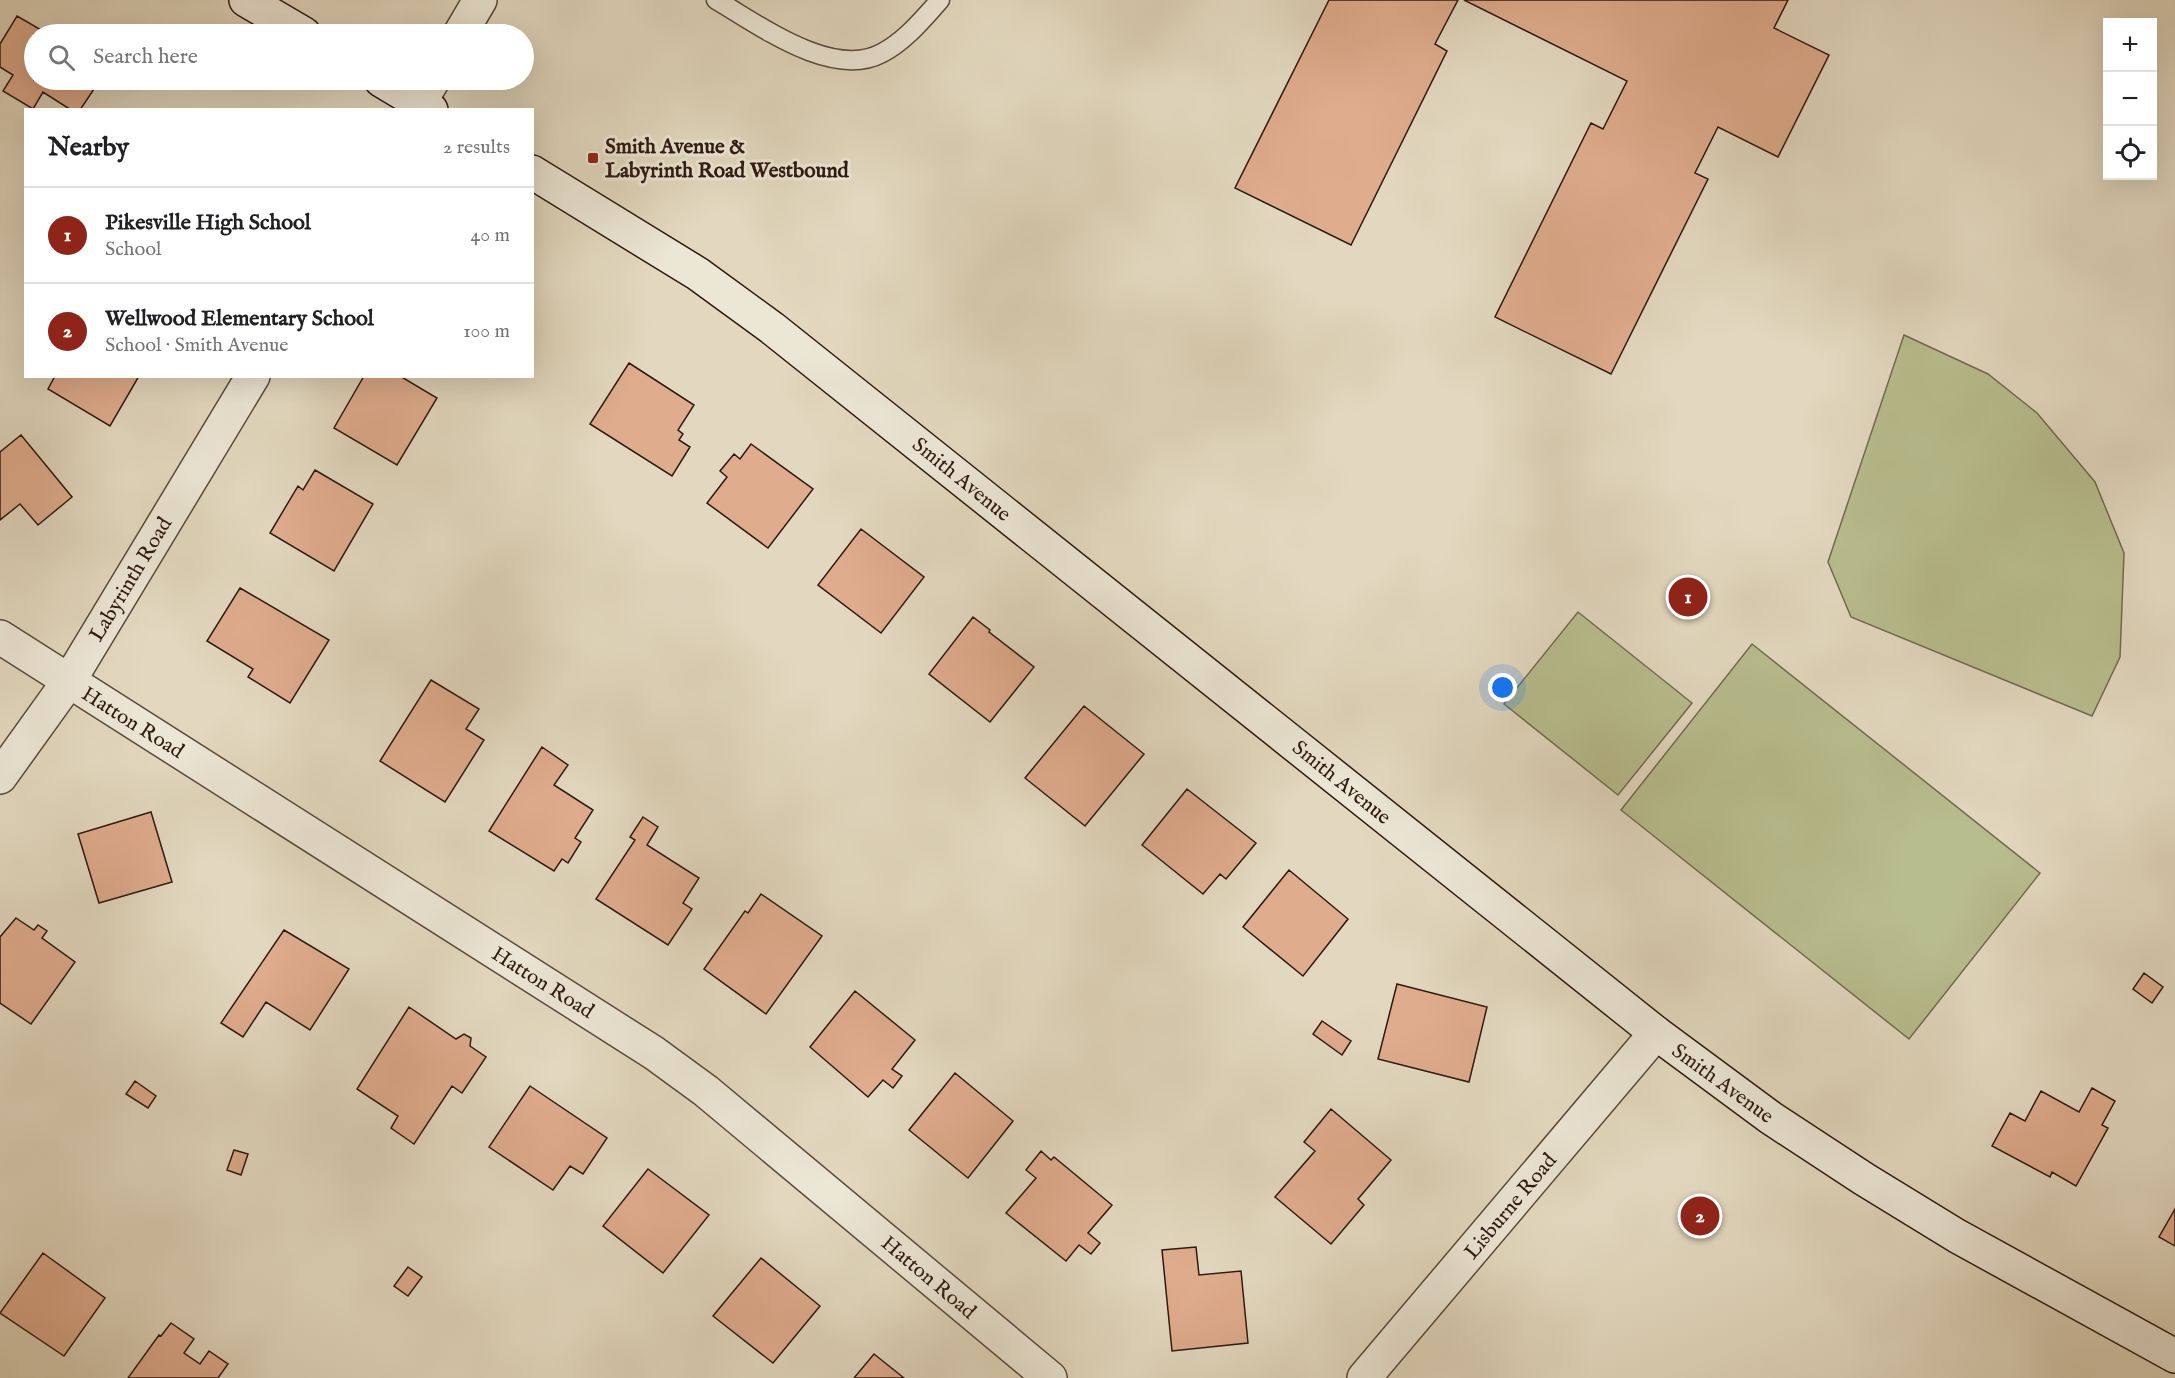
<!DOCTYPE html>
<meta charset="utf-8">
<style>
:root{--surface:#fff;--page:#f6f6f6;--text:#202124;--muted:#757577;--line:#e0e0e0;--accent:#8f2418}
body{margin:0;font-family:"IM FELL English",serif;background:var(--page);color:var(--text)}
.controls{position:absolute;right:18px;top:18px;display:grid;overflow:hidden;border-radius:0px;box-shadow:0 6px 24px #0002}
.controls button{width:54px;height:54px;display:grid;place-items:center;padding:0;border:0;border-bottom:2px solid var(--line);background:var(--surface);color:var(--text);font:30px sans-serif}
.you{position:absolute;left:1503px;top:688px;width:21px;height:21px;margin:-15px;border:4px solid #fff;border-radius:50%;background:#1a73e8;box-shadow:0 0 0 9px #1a73e833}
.badge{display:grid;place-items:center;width:39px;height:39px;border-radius:50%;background:var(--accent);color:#fff;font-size:20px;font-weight:700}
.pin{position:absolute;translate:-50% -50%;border:3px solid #fff;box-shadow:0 2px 6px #0006}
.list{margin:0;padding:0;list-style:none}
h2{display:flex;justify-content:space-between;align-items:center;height:78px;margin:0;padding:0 24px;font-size:26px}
h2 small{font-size:20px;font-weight:400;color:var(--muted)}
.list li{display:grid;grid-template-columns:39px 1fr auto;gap:18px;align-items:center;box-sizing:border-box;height:96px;padding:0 24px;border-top:2px solid var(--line)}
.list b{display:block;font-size:22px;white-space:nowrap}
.list p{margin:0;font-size:20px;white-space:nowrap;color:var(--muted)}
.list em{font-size:20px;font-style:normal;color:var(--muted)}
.icon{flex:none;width:33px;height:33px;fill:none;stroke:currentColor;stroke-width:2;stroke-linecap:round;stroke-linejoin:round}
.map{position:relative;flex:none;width:2175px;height:1378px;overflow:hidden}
.search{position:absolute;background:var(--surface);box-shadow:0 6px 24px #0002;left:24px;top:24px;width:510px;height:66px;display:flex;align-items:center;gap:15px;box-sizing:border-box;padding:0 21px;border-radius:33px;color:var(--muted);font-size:22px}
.panel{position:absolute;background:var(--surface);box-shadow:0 6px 24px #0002;left:24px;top:108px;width:510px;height:270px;border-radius:0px}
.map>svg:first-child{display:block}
.green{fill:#b8bd8e;stroke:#726b4f;stroke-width:1.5}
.building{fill:#dfac8d;stroke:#2d1910;stroke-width:1.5}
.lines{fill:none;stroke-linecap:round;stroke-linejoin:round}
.lane-casing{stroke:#5a493c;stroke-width:21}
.street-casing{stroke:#5a493c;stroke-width:36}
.secondary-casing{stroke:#2d1910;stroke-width:36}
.lane{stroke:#ece6d5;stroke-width:18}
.street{stroke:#ece6d5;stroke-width:33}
.secondary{stroke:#ece6d5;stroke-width:33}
.poi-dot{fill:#8f2418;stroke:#ece6d5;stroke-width:2}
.labels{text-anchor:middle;stroke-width:6;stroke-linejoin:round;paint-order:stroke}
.poi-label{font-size:21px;font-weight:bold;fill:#2d1910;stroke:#ece6d5;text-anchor:start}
.street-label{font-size:21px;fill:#2d1910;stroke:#ece6d5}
</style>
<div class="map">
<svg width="2175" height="1378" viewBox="0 0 2175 1378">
<rect width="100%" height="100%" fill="#e2d8bf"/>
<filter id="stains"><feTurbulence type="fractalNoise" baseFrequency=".00333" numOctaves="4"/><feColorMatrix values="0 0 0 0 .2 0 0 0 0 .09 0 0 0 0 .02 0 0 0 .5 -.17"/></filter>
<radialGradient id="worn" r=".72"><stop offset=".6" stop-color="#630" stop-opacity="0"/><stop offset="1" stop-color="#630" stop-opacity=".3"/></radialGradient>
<path class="green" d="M1904,335L1988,374L2037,413L2095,482L2124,553L2120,657L2092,716L1851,617L1828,562Z
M1578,612L1692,703L1618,795L1504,704Z
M1752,644L2040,873L1909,1039L1621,810Z"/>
<path class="building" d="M1329,0H1458L1435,44L1447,51L1351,245L1235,188Z
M1464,0H1788L1774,28L1829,55L1778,157L1718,127L1695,173L1708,179L1611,374L1495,317L1591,123L1603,129L1627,81Z
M17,16L48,34H34V80H100L80,110H71L43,92L33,109L3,91L13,75L0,67V44Z
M629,363L694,405L678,430L683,434L679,440L690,447L672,476L590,424Z
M55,376H139L110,426L48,389Z
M364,376H400L437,398L397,465L334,428Z
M21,435L72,497L38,525L20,504L0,520V452Z
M751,444L813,489L768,548L707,503L727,477L720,471L734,454L740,459Z
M315,470L373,504L334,571L270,533L298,486L303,490Z
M861,529L924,577L881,633L818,585Z
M240,588L329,640L290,703L248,677L253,669L207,641Z
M973,617L990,630L989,632L1034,667L990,722L929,674Z
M431,680L479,709L466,729L484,740L445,802L380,761Z
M1084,706L1144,754L1085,826L1025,778Z
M542,747L568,765L554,785L593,810L575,838L581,842L568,863L562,859L554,871L489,831Z
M1187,789L1256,843L1226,879L1220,874L1203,894L1142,845Z
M151,812L172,882L99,903L78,834Z
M643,817L658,827L647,845L699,878L683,903L692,909L668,945L596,899L635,840L630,837Z
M1289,870L1348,919L1303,976L1243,927Z
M761,894L822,936L766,1014L704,969L745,911L748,913Z
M16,918L34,930L38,925L47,931L42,938L75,962L31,1024L0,1003V937Z
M284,930L349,969L310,1030L266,1002L243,1037L221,1023Z
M2144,973L2163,987L2152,1003L2133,989Z
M1397,984L1487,1007L1469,1082L1378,1059Z
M855,991L915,1040L892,1069L902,1076L893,1088L883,1080L868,1097L810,1047Z
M409,1007L456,1039L464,1034L471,1038L470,1046L486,1057L462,1093L452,1086L414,1144L391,1128L398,1116L357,1089Z
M1322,1021L1351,1041L1342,1055L1313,1034Z
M955,1073L1013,1121L968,1178L909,1130Z
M135,1081L156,1096L148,1108L126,1094Z
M530,1086L607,1138L583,1174L570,1166L553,1190L489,1147Z
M2092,1088L2115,1101L2102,1125L2108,1128L2076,1186L2052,1172L2050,1177L1992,1146L2010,1113L2025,1121L2041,1091L2079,1112Z
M1331,1109L1391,1160L1358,1199L1364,1205L1331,1244L1275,1197L1315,1151L1304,1142Z
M234,1150L248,1154L241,1175L227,1170Z
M1041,1151L1051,1160L1054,1157L1112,1205L1088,1233L1100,1243L1091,1254L1079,1245L1066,1261L1006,1213L1036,1178L1026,1170Z
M648,1169L709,1215L663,1273L603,1226Z
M2175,1209V1246L2159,1237Z
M1196,1247L1199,1275L1241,1271L1248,1343L1172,1351L1162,1250Z
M43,1253L105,1298L64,1356L0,1313Z
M761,1258L820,1306L773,1363L713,1316Z
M408,1267L422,1277L408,1296L394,1286Z
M171,1323L194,1339L184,1353L200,1364L209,1351L228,1364L218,1378H128L159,1335L161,1336Z
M874,1354L904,1378H854Z"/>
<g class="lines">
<defs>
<path id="lane" d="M716,0C758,24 832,80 882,53C905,41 923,19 940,0"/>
<path id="street" d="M460,34L480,0
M415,110L433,80
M0,637L654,1053L706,1091L1050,1378
M0,777L69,681L253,376
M1364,1378L1656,1033"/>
<path id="secondary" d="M246,0L304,34
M381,80L431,110
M532,172L698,274L772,328L1656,1033L1771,1118L1864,1179L1957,1236L2175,1356"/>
</defs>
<use href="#lane" class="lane-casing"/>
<use href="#street" class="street-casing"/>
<use href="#secondary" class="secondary-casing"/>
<use href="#lane" class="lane"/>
<use href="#street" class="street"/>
<use href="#secondary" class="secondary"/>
</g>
<rect class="poi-dot" x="587" y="152" width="12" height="12" rx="3"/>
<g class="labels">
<g class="poi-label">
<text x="605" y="153">Smith Avenue &amp;<tspan x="605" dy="24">Labyrinth Road Westbound</tspan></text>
</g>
<g class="street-label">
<text transform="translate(962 479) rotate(39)" y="7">Smith Avenue</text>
<text transform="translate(130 579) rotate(-59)" y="7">Labyrinth Road</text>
<text transform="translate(133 722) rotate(32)" y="7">Hatton Road</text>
<text transform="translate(1342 782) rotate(39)" y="7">Smith Avenue</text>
<text transform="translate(543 982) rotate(32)" y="7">Hatton Road</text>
<text transform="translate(1723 1083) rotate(36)" y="7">Smith Avenue</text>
<text transform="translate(1510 1206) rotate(-50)" y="7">Lisburne Road</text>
<text transform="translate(929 1277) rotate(40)" y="7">Hatton Road</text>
</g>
</g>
<rect width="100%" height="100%" filter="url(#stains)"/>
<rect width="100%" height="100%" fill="url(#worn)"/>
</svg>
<div class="controls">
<button>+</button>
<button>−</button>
<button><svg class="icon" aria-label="locate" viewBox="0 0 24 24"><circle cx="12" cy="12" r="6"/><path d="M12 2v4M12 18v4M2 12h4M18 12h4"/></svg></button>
</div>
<div class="you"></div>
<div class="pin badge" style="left:1688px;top:597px">1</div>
<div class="pin badge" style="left:1700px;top:1216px">2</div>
<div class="search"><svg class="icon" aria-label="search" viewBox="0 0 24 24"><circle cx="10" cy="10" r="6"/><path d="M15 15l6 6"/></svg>Search here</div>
<section class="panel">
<h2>Nearby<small>2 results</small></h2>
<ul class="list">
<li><span class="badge">1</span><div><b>Pikesville High School</b><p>School</p></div><em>40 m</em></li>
<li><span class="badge">2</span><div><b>Wellwood Elementary School</b><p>School · Smith Avenue</p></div><em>100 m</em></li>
</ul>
</section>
</div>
